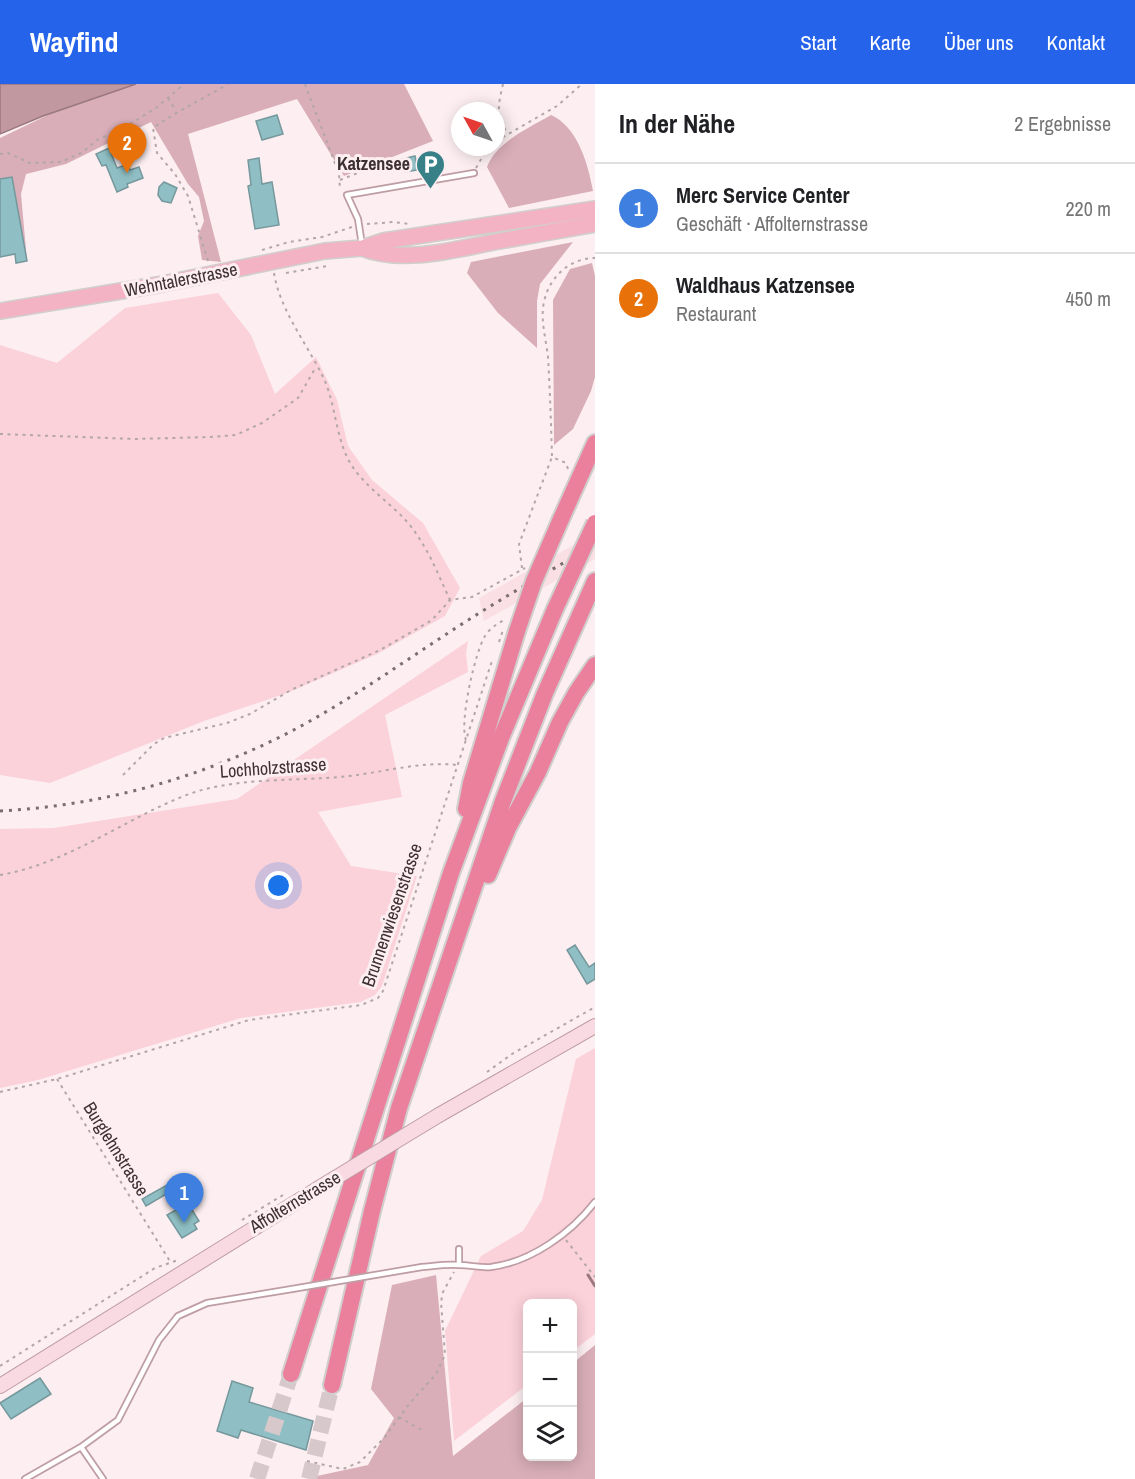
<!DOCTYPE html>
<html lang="de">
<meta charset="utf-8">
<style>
:root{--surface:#fff;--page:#f6f6f6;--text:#202124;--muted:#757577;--line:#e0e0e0;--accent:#2563eb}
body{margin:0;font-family:"Archivo Narrow",sans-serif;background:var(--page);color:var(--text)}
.controls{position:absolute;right:18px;bottom:18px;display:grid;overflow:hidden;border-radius:9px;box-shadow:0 3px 15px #0003}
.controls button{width:54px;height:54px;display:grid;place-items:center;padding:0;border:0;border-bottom:2px solid var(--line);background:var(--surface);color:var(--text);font:30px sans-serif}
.compass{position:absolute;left:451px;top:18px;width:54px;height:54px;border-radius:50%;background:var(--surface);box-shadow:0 3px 15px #0003;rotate:310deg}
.you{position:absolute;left:279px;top:802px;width:21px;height:21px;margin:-15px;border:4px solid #fff;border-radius:50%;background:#1a73e8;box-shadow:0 0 0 9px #1a73e833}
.badge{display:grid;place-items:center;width:39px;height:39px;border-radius:50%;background:var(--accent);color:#fff;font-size:20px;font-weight:700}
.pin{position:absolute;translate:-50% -50px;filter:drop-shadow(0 2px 3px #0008)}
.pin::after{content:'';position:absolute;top:32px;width:21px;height:18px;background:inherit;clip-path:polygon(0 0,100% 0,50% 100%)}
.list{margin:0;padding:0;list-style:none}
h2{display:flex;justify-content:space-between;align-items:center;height:78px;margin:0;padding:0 24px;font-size:26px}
h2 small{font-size:20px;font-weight:400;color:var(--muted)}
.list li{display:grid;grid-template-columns:39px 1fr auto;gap:18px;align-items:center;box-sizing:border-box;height:90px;padding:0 24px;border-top:2px solid var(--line)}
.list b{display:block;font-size:22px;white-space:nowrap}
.list p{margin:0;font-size:20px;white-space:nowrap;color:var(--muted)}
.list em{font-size:20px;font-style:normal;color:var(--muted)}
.icon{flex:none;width:33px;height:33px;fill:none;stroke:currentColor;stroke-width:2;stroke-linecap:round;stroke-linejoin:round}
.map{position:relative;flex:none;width:595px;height:1395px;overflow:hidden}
header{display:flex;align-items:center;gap:36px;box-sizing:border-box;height:84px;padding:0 30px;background:var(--accent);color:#fff}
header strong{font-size:28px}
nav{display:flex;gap:33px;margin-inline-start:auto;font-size:21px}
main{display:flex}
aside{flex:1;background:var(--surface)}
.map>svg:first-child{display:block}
.built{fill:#fae0e5}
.green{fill:#fbd1da}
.forest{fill:#d9aeb8}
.water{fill:#c197a0;stroke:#9a7880;stroke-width:1.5}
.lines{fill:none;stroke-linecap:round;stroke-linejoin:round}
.stream{stroke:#9a7880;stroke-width:3}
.building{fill:#8fbfc4;stroke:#75989c;stroke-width:1.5}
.highway-tunnel{stroke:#d6c8cb;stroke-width:16;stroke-dasharray:16 8;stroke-linecap:butt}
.lane-casing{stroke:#be9da4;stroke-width:8}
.secondary-casing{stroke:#be9da4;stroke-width:16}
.primary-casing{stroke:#d1cece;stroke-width:18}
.highway-casing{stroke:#d1cece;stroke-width:20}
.path{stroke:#b3a6a9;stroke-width:2;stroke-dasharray:3 4.5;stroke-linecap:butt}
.lane{stroke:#fff;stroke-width:4.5}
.secondary{stroke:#f9d9e2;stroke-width:14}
.primary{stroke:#f3b3c4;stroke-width:15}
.highway{stroke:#eb809d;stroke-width:16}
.rail{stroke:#7b6d70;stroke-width:3;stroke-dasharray:3 6;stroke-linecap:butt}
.lane-bridge-casing{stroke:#be9da4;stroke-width:8;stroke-linecap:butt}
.secondary-bridge-casing{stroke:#be9da4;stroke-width:16;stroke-linecap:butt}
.highway-bridge-casing{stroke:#d1cece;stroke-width:20;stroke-linecap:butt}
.path-bridge{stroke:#b3a6a9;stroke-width:2;stroke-dasharray:3 4.5;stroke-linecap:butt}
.lane-bridge{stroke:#fff;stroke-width:4.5}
.secondary-bridge{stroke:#f9d9e2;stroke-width:14}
.highway-bridge{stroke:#eb809d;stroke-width:16}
.labels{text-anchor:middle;stroke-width:6;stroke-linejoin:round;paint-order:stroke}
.poi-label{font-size:18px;font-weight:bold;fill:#3e3134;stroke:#fceef1;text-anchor:end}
.street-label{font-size:18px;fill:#3e3134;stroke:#fceef1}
</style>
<header>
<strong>Wayfind</strong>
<nav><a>Start</a><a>Karte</a><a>Über uns</a><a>Kontakt</a></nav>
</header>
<main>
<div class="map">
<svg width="595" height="1395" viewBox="0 0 595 1395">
<rect width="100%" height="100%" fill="#fceef1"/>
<path class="built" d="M595,449V475L484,537L479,514Z"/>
<path class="green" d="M218,209L251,251L275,310L316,273L337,316L348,362L372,396L423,439L460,504L445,532L377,570L287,609L204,637L50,699L0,691V261L57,279L125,224Z
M468,557L466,569L468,588L385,631L402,713L318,728L351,782L417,792L382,902L375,911L361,918L241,934L38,996L0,1004V745L54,744L237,715Z
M595,964V1250L573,1267L572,1220H528L527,1301L454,1357L445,1247L481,1172L523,1147L542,1116L576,975Z"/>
<path class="forest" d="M136,0H404L433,57L344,92L297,15L188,50L221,178L202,176L198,152L204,137L199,113L188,100L151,38L66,80L26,90L21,110L27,177L12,93L0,95V54L52,29Z
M551,31C578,43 588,80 593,107L509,124L487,83C496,58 529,44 551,31Z
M573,158L540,200L537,217V264L498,229L467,189L471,178Z
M592,179L595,192V293L591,307L573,345L554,361L553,216L570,185Z
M436,1191L453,1372L527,1314L528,1372H572L573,1279L595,1261V1395H316L317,1392L368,1381L394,1334L371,1305L392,1201Z"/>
<path class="water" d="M0,0H136L43,32L0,50Z"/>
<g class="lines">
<path class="stream" d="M588,1191L595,1202"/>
</g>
<path class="building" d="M277,31L283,50L262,56L256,37Z
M109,64L117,84L128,80L130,86L139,83L143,94L127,100L128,103L117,108L106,81L102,82L96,70Z
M415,72L418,86L405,88L402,75Z
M259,74L262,100L272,98L279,141L255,145L248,102L251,101L248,76Z
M12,93L27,177L16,179L15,170L0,173V95Z
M164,98L177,104L171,119L162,117L158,111L159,103Z
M575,861L589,883L595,879V895L587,900L567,866Z
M176,1096L180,1102L146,1122L142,1115Z
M189,1121L199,1137L194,1140L197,1145L182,1154L167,1131L181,1123L182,1126Z
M40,1294L51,1310L11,1335L0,1319Z
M232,1297L253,1304L249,1318L313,1337L306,1366L241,1346L238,1354L217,1347Z"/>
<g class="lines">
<path class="highway-tunnel" d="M257,1395L291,1290
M309,1395L332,1301"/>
<defs>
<path id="lane" d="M362,161L358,135L347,111L474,89
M459,1181V1165
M422,1183C434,1182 447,1180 459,1181C470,1181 480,1184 491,1183C531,1178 571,1149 595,1118
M81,1363L103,1395
M25,1395L81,1363L118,1336L159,1256L178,1232L207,1219L292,1205"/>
<path id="secondary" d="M439,1031L595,942
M0,1302L327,1099"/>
<path id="primary" d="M362,164C403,180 452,166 494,158C528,152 561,146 595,140
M0,227L157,201L325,167L362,164L383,157L595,125"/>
<path id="highway" d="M561,435L595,359
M466,725L471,699L517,547
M488,791L508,744L538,688L560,638L576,609L595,581
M291,1290L451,789L501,654L555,525
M332,1301L372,1127L399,1024L503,717L545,609L595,497"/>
</defs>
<use href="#lane" class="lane-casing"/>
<use href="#secondary" class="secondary-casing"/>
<use href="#primary" class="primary-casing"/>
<use href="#highway" class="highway-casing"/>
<path class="path" d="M305,0L339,90L340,105
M503,0C498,22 496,29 507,49
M168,14L176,27
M496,57L557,22L582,0
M0,70L8,69L30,79L61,78L83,68L97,56L125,43L156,24L184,0
M476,84L488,63
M340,96L363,87L393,82
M367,140L394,138L409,140
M262,166L289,158L322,153L352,143
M208,177L188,112L175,90L157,69L153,44C177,27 203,15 228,0
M274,189C280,227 308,261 324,295C336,321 336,358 352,382C370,409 400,424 417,451C431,471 440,495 450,516
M286,189L328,182
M0,350L136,355L210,353L236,351L262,339L298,314L316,283
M568,385L566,379L552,373C551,340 550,306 548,273C546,255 540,235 544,218C549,193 570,174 595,174
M522,484L519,460L552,373
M466,656C459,639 475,568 485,552C490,544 498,539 506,535
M123,691L154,660L164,654L227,639L250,630L291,606L380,566L432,536L450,516L472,513L525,484
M0,791C65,780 119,739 179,714C229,692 295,698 349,692C385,688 421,677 457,681
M487,988L512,970L595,923
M57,995L171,1179
M0,1008L57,995L249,936L361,921L378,914L383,907L492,577
M242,1136L283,1111
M566,1156L595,1193
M0,1282L155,1184L178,1176
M399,1333L425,1348
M307,1377L343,1385L360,1378L384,1354L410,1319L436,1290L445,1271L441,1218L443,1208L454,1188"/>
<use href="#lane" class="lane"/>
<use href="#secondary" class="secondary"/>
<use href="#primary" class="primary"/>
<use href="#highway" class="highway"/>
<path class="rail" d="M0,727C97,722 193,696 280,653C336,625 387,589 439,555C490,521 542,491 595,461"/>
<defs>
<path id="lane-bridge" d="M292,1205L422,1183"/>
<path id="secondary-bridge" d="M327,1099L439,1031"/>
<path id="highway-bridge" d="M555,525L595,439
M517,547L534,497L561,435"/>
</defs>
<use href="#lane-bridge" class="lane-bridge-casing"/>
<use href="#secondary-bridge" class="secondary-bridge-casing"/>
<use href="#highway-bridge" class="highway-bridge-casing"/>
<path class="path-bridge" d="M499,558L503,546"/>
<use href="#lane-bridge" class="lane-bridge"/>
<use href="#secondary-bridge" class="secondary-bridge"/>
<use href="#highway-bridge" class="highway-bridge"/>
</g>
<defs>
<symbol id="parking-pin" viewBox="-11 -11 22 30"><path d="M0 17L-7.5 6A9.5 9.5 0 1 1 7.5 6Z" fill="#388088" stroke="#fceef1"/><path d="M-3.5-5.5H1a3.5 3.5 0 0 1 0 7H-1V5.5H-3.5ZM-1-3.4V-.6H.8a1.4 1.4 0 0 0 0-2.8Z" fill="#fff"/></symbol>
</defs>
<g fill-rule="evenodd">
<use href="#parking-pin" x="414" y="64" width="33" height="45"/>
</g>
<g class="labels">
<g class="poi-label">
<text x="410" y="86">Katzensee</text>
</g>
<g class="street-label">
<text transform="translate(181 196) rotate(-11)" y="6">Wehntalerstrasse</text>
<text transform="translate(273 684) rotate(-4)" y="6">Lochholzstrasse</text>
<text transform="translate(392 831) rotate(-71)" y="6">Brunnenwiesenstrasse</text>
<text transform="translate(116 1065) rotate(58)" y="6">Burglehnstrasse</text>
<text transform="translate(295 1118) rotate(-31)" y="6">Affolternstrasse</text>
</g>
</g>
</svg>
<div class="controls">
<button>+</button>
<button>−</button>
<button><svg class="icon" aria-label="layers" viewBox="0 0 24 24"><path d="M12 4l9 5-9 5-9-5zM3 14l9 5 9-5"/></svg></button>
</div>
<svg class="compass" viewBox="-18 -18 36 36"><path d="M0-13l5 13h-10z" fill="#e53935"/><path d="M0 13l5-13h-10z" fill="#757577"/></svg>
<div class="you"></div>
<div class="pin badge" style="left:184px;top:1139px;background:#3f7fe0">1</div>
<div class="pin badge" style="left:127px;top:89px;background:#e8710a">2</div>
</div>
<aside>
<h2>In der Nähe<small>2 Ergebnisse</small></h2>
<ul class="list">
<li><span class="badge" style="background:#3f7fe0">1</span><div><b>Merc Service Center</b><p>Geschäft · Affolternstrasse</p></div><em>220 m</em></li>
<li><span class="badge" style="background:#e8710a">2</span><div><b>Waldhaus Katzensee</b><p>Restaurant</p></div><em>450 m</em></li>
</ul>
</aside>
</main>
